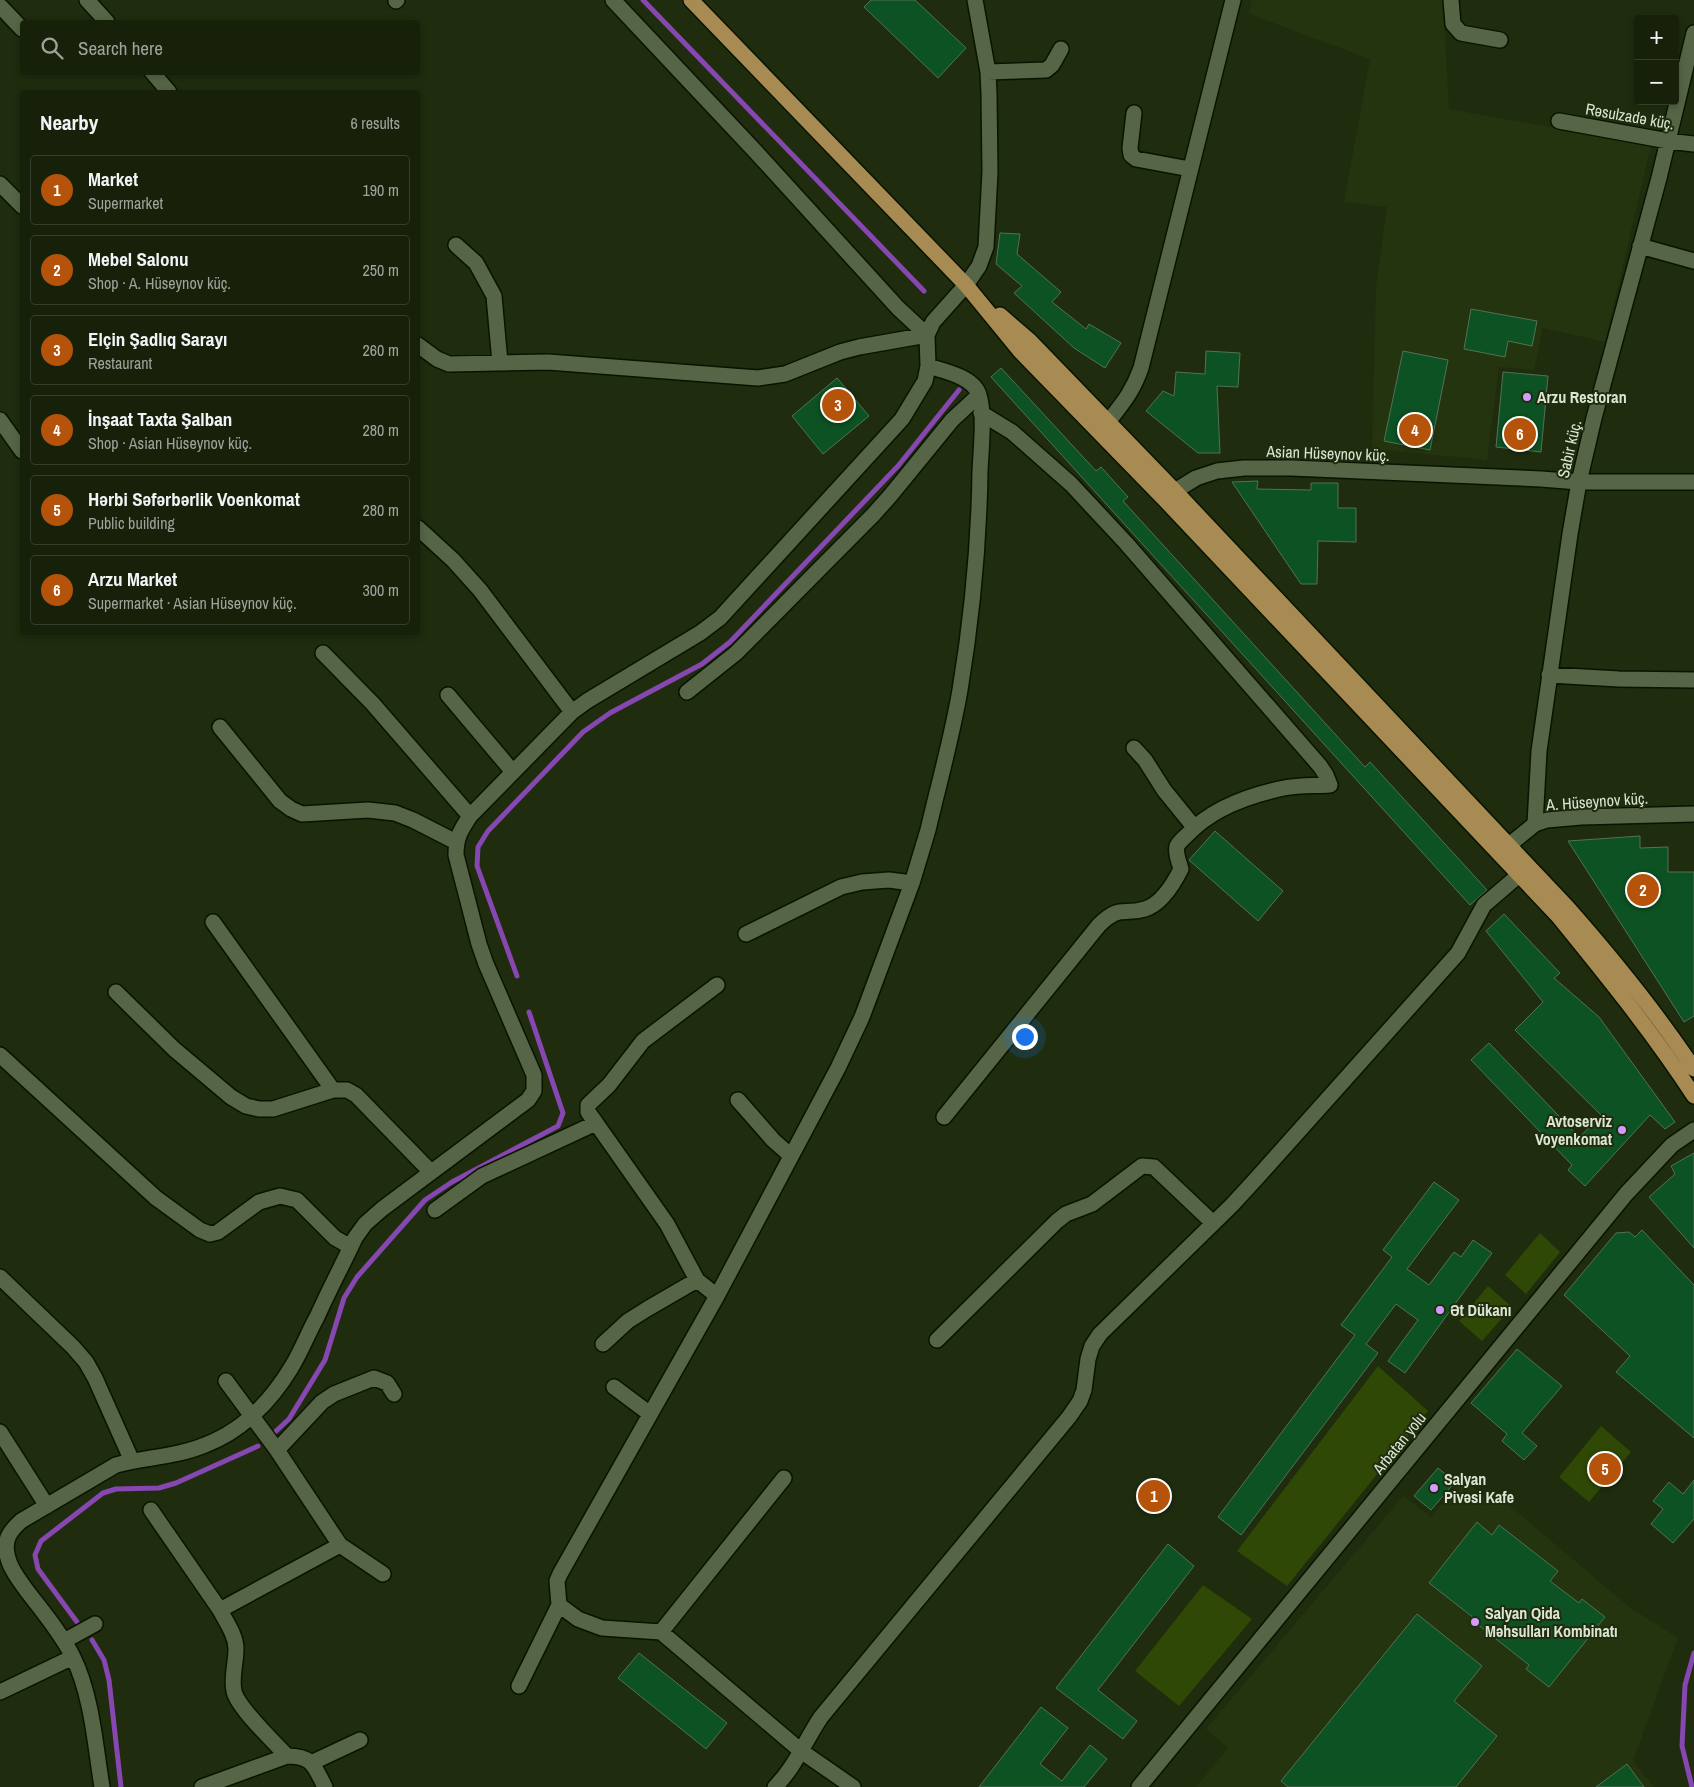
<!DOCTYPE html>
<meta charset="utf-8">
<style>
:root{--surface:#17210a;--page:#202913;--text:#f1f3f6;--muted:#9ea39c;--line:#363e2b;--accent:#b45309}
body{margin:0;font-family:"Archivo Narrow",sans-serif;background:var(--page);color:var(--text)}
.controls{position:absolute;right:15px;top:15px;display:grid;overflow:hidden;border-radius:5px;box-shadow:0 2px 8px #0003}
.controls button{width:45px;height:45px;display:grid;place-items:center;padding:0;border:0;border-bottom:1px solid var(--line);background:var(--surface);color:var(--text);font:25px sans-serif}
.you{position:absolute;left:1024px;top:1036px;width:18px;height:18px;margin:-12px;border:4px solid #fff;border-radius:50%;background:#1a73e8;box-shadow:0 0 0 8px #1a73e833}
.badge{display:grid;place-items:center;width:32px;height:32px;border-radius:50%;background:var(--accent);color:#fff;font-size:16px;font-weight:700}
.pin{position:absolute;translate:-50% -50%;border:2px solid #fff;box-shadow:0 1px 5px #0006}
.list{margin:0;padding:0;list-style:none}
h2{display:flex;justify-content:space-between;align-items:center;height:65px;margin:0;padding:0 20px;font-size:21px}
h2 small{font-size:16px;font-weight:400;color:var(--muted)}
.list li{display:grid;grid-template-columns:32px 1fr auto;gap:15px;align-items:center;box-sizing:border-box;height:70px;margin:0 10px 10px;padding:0 10px;border:1px solid var(--line);border-radius:5px}
.list b{display:block;font-size:19px;white-space:nowrap}
.list p{margin:0;font-size:16px;white-space:nowrap;color:var(--muted)}
.list em{font-size:16px;font-style:normal;color:var(--muted)}
.icon{flex:none;width:28px;height:28px;fill:none;stroke:currentColor;stroke-width:2;stroke-linecap:round;stroke-linejoin:round}
.map{position:relative;flex:none;width:1694px;height:1787px;overflow:hidden}
.search{position:absolute;background:var(--surface);box-shadow:0 2px 8px #0003;left:20px;top:20px;width:400px;height:55px;display:flex;align-items:center;gap:12px;box-sizing:border-box;padding:0 18px;border-radius:5px;color:var(--muted);font-size:19px}
.panel{position:absolute;background:var(--surface);box-shadow:0 2px 8px #0003;left:20px;top:90px;width:400px;height:545px;border-radius:5px}
.map>svg:first-child{display:block}
.built{fill:#24340f}
.green{fill:#2f4805}
.lines{fill:none;stroke-linecap:round;stroke-linejoin:round}
.stream{stroke:#8647b1;stroke-width:5}
.building{fill:#0d5223;stroke:#537158}
.street-casing{stroke:#091400;stroke-width:18}
.secondary-casing{stroke:#091400;stroke-width:18}
.primary-casing{stroke:#091400;stroke-width:18}
.street{stroke:#556545;stroke-width:15}
.secondary{stroke:#556545;stroke-width:15}
.primary{stroke:#a88a53;stroke-width:15}
.poi-dot{fill:#d29cfd;stroke:#1f2c0e;stroke-width:2}
.labels{text-anchor:middle;stroke-width:4;stroke-linejoin:round;paint-order:stroke}
.street-label{font-size:16px;fill:#dbe5d2;stroke:#1f2c0e}
.poi-label{font-size:16px;font-weight:bold;fill:#dbe5d2;stroke:#1f2c0e;text-anchor:start}
</style>
<div class="map">
<svg width="1694" height="1787" viewBox="0 0 1694 1787">
<rect width="100%" height="100%" fill="#1f2c0e"/>
<path class="built" d="M1252,0H1443L1449,109L1651,145L1605,342L1543,328L1534,370L1499,367L1487,460L1372,449L1376,286L1387,207L1344,202L1370,59L1249,14Z
M1463,1478L1490,1501L1495,1493L1628,1606L1678,1638L1633,1761L1654,1787H1196L1228,1748L1206,1729L1403,1496L1431,1517Z"/>
<path class="green" d="M1540,1233L1560,1252L1526,1294L1505,1275Z
M1488,1286L1512,1307L1482,1341L1459,1321Z
M1378,1366L1428,1411L1287,1586L1237,1551Z
M1601,1426L1631,1452L1589,1502L1559,1477Z
M1203,1585L1252,1619L1179,1706L1135,1671Z"/>
<g class="lines">
<path class="stream" d="M643,0L924,291
M517,976L477,866L478,847L488,831L583,732L610,713L702,664L730,642L898,466L959,390
M275,1432L289,1419L325,1360L344,1298L357,1277L425,1200L452,1182L558,1126L563,1113L529,1012
M77,1622L38,1569L35,1555L41,1541L103,1493L116,1489L159,1488L176,1483L258,1446
M92,1640L104,1660L109,1680L121,1787
M1692,1787L1682,1746L1685,1685L1694,1653"/>
</g>
<path class="building" d="M871,0H915L966,48L938,78L864,7Z
M1000,233L1020,234L1017,254L1061,292L1052,302L1086,329L1089,324L1121,343L1105,368L1074,348L1014,293L1022,286L996,264Z
M1471,309L1537,321L1532,346L1508,341L1505,357L1464,349Z
M1206,351L1240,353L1238,387L1217,386L1220,453H1198L1146,411L1163,391L1174,396L1176,372L1205,374Z
M1403,351L1448,360L1430,450L1384,441Z
M1001,368L1096,471L1101,467L1128,497L1123,501L1365,767L1370,762L1487,890L1470,905L991,377Z
M1503,372L1548,376L1541,452L1496,447Z
M837,378L869,416L823,454L792,416Z
M1258,481L1257,489L1311,490V483H1338V508H1356V542L1318,541L1317,584H1301L1232,482Z
M1215,831L1283,891L1258,921L1189,860Z
M1640,836V848L1668,847V872H1694V1016L1684,1022L1568,841Z
M1504,914L1560,973L1554,978L1599,1017L1675,1122L1665,1129L1650,1115L1585,1186L1568,1170L1572,1165L1471,1060L1489,1043L1579,1137L1602,1116L1515,1030L1543,1002L1486,931Z
M1694,1153V1248L1649,1197L1675,1174L1671,1166Z
M1434,1182L1459,1200L1407,1269L1429,1285L1454,1252L1461,1257L1473,1240L1492,1253L1405,1373L1388,1361L1418,1320L1396,1304L1366,1344L1378,1353L1241,1535L1218,1517L1355,1335L1341,1325L1392,1257L1383,1250Z
M1642,1230L1694,1285V1438L1616,1372L1630,1356L1564,1295L1616,1233L1629,1232L1635,1237Z
M1517,1349L1562,1386L1522,1433L1537,1446L1524,1460L1502,1441L1507,1434L1471,1403Z
M1438,1468L1455,1482L1431,1510L1414,1496Z
M1694,1480V1519L1673,1543L1651,1524L1663,1509L1653,1501L1669,1482L1683,1494Z
M1477,1522L1492,1535L1499,1525L1558,1571L1550,1581L1579,1603L1582,1599L1605,1617L1549,1687L1526,1669L1529,1665L1477,1624L1479,1622L1429,1583Z
M1168,1544L1194,1566L1098,1690L1137,1721L1123,1739L1056,1688Z
M1417,1614L1482,1666L1454,1701L1497,1736L1456,1787H1288L1281,1781Z
M639,1653L727,1723L706,1749L618,1678Z
M1041,1707L1068,1728L1040,1764L1062,1781L1090,1745L1107,1759L1084,1787H979Z
M1627,1764L1644,1787H1596Z"/>
<g class="lines">
<defs>
<path id="street" d="M87,0L107,22
M613,0L755,151L898,308L927,335
M1451,0L1453,24L1461,33L1500,40
M396,1L397,0
M0,6L22,29
M152,72L169,92
M988,72L1046,70L1052,65L1061,49
M1134,113L1130,148L1131,155L1136,159L1190,169
M1559,121L1668,141L1694,144
M0,184L22,206
M456,245L476,263L494,296L500,363
M1640,246L1694,261
M418,345L437,359L449,364L548,362L758,378L785,374L840,352L859,347L927,335
M0,420L22,451
M1108,422C1123,403 1133,391 1141,368L1233,0
M418,528L453,560L480,590L572,712
M323,653L373,704L470,816
M1549,675L1619,679L1694,680
M687,692L736,653L873,515L890,496L952,420L979,395
M448,695L513,772
M220,727L280,801L291,809L302,814L368,810L395,813L413,820L456,842
M1134,748L1145,760L1164,790L1194,827
M1535,824L1539,751L1570,534L1579,482L1594,418L1659,178L1694,33
M213,922L333,1090
M746,934L841,887L862,882L889,880L912,883
M116,992L174,1049L231,1097L246,1106L259,1109H273L333,1090H347L356,1095L431,1172
M0,1055L156,1198L200,1230L210,1234L218,1232L259,1202L280,1196L297,1200L335,1238L351,1247
M738,1100L773,1140L791,1156
M944,1117L1099,925C1121,904 1122,916 1145,909C1161,904 1174,883 1181,869C1179,861 1175,854 1177,846C1179,842 1184,838 1187,835C1211,809 1250,795 1284,788C1298,785 1315,786 1330,785L1326,775L1320,766L1126,543L1071,484L1012,432L981,413
M596,1123L588,1112V1105L609,1085L643,1041L717,985
M435,1210L482,1176L596,1123L667,1224L697,1280L717,1296
M0,1277L73,1347L86,1362L95,1378L132,1461
M937,1340L1057,1221L1066,1214L1092,1204L1142,1166L1154,1167L1213,1223
M603,1344L628,1321L647,1309L697,1280
M226,1381L277,1450L340,1545L220,1610C226,1622 236,1635 236,1649C236,1663 231,1677 234,1691C237,1707 274,1742 287,1756
M614,1387L650,1414
M0,1432L47,1506
M277,1450L322,1402L334,1394L374,1378L387,1383L394,1394
M784,1478L661,1632L801,1751L853,1787
M151,1510L220,1610
M340,1545L383,1574
M559,1605L578,1619L602,1628L661,1632
M64,1641L95,1624
M519,1686L559,1605L557,1581L560,1574L717,1296L838,1068L862,1017L912,883L928,830C939,783 952,737 960,690C972,617 979,544 980,471C981,450 985,414 979,395C974,377 944,371 928,366
M0,1692L73,1657
M311,1763L360,1740
M102,1787C95,1744 92,1696 73,1657C61,1633 43,1612 27,1591C19,1580 9,1567 7,1554C4,1539 10,1531 21,1521L116,1465C146,1457 176,1457 205,1445C242,1431 271,1401 291,1368C301,1352 308,1333 317,1317C329,1290 343,1264 355,1238L365,1224L382,1209L528,1100L534,1091V1075L486,964L479,944L456,855C456,838 460,831 470,816L572,712L587,701L700,633L720,618L902,419L925,381L928,366L927,335L933,322L966,285L979,266L986,247L990,172L989,94L988,72L975,0
M202,1787L287,1756C313,1756 314,1766 325,1787
M775,1787C795,1767 805,1741 821,1717L1069,1417L1080,1401L1084,1390L1088,1359L1092,1346L1100,1334L1232,1205L1255,1180L1458,953L1484,905L1519,875"/>
<path id="secondary" d="M1175,491L1196,478L1217,471L1244,468H1292L1541,479L1579,482H1694
M1509,845L1535,824L1547,820L1581,817L1694,814
M1139,1787L1626,1194L1672,1145L1694,1130"/>
<path id="primary" d="M691,0L966,285L1020,351L1165,500L1558,916C1606,975 1653,1033 1694,1096
M1000,315L1030,341L1175,491L1568,908C1613,959 1656,1012 1694,1069"/>
</defs>
<use href="#street" class="street-casing"/>
<use href="#secondary" class="secondary-casing"/>
<use href="#primary" class="primary-casing"/>
<use href="#street" class="street"/>
<use href="#secondary" class="secondary"/>
<use href="#primary" class="primary"/>
</g>
<g class="poi-dot">
<circle cx="1527" cy="397" r="5"/>
<circle cx="1622" cy="1130" r="5"/>
<circle cx="1440" cy="1310" r="5"/>
<circle cx="1434" cy="1488" r="5"/>
<circle cx="1475" cy="1622" r="5"/>
</g>
<g class="labels">
<g class="street-label">
<text transform="translate(1630 116) rotate(10)" y="6">Rəsulzadə küç.</text>
<text transform="translate(1569 449) rotate(-77)" y="6">Sabir küç.</text>
<text transform="translate(1328 453) rotate(2)" y="6">Asian Hüseynov küç.</text>
<text transform="translate(1597 801) rotate(-4)" y="6">A. Hüseynov küç.</text>
<text transform="translate(1399 1443) rotate(-51)" y="6">Arbatan yolu</text>
</g>
<g class="poi-label">
<text x="1537" y="403">Arzu Restoran</text>
<text x="1612" y="1127" text-anchor="end">Avtoserviz<tspan x="1612" dy="18">Voyenkomat</tspan></text>
<text x="1450" y="1316">Ət Dükanı</text>
<text x="1444" y="1485">Salyan<tspan x="1444" dy="18">Pivəsi Kafe</tspan></text>
<text x="1485" y="1619">Salyan Qida<tspan x="1485" dy="18">Məhsulları Kombinatı</tspan></text>
</g>
</g>
</svg>
<div class="controls">
<button>+</button>
<button>−</button>
</div>
<div class="you"></div>
<div class="pin badge" style="left:1154px;top:1496px">1</div>
<div class="pin badge" style="left:1643px;top:890px">2</div>
<div class="pin badge" style="left:838px;top:405px">3</div>
<div class="pin badge" style="left:1415px;top:430px">4</div>
<div class="pin badge" style="left:1605px;top:1469px">5</div>
<div class="pin badge" style="left:1520px;top:434px">6</div>
<div class="search"><svg class="icon" aria-label="search" viewBox="0 0 24 24"><circle cx="10" cy="10" r="6"/><path d="M15 15l6 6"/></svg>Search here</div>
<section class="panel">
<h2>Nearby<small>6 results</small></h2>
<ul class="list">
<li><span class="badge">1</span><div><b>Market</b><p>Supermarket</p></div><em>190 m</em></li>
<li><span class="badge">2</span><div><b>Mebel Salonu</b><p>Shop · A. Hüseynov küç.</p></div><em>250 m</em></li>
<li><span class="badge">3</span><div><b>Elçin Şadlıq Sarayı</b><p>Restaurant</p></div><em>260 m</em></li>
<li><span class="badge">4</span><div><b>İnşaat Taxta Şalban</b><p>Shop · Asian Hüseynov küç.</p></div><em>280 m</em></li>
<li><span class="badge">5</span><div><b>Hərbi Səfərbərlik Voenkomat</b><p>Public building</p></div><em>280 m</em></li>
<li><span class="badge">6</span><div><b>Arzu Market</b><p>Supermarket · Asian Hüseynov küç.</p></div><em>300 m</em></li>
</ul>
</section>
</div>
